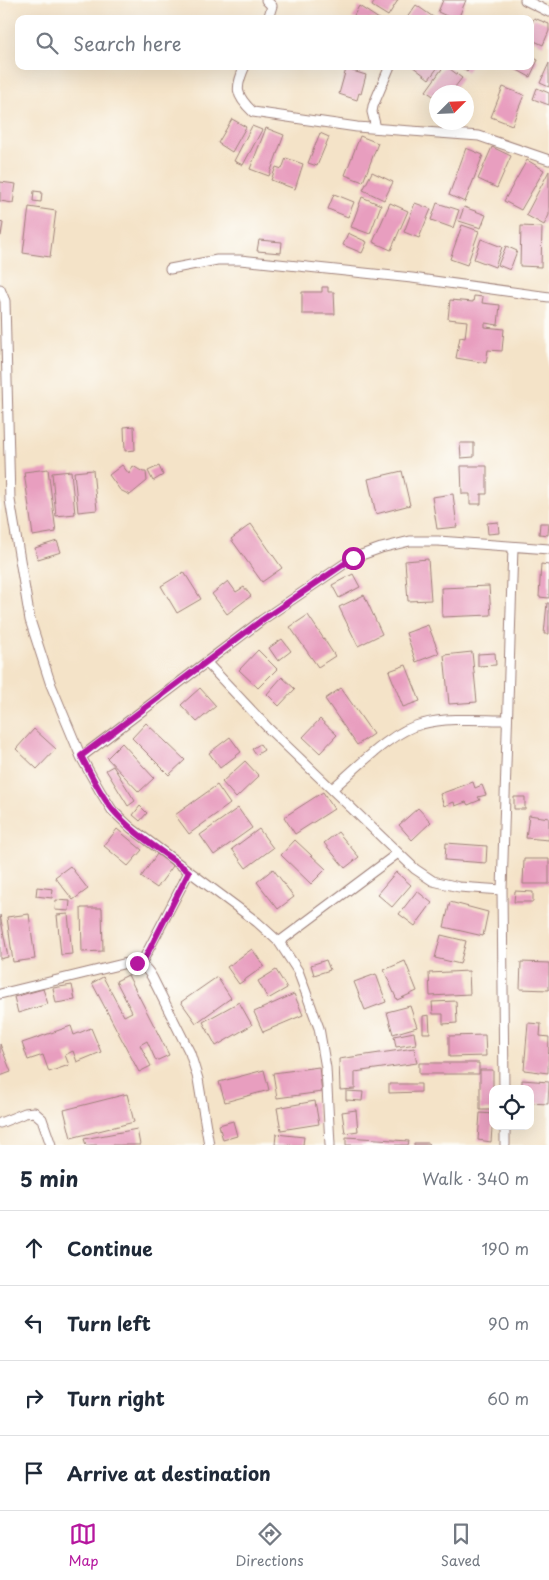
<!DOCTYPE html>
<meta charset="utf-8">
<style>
:root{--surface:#fff;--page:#f2f2f3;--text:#1f2937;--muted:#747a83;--line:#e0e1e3;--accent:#b5179e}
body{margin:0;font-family:"Playpen Sans",sans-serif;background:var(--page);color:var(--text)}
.controls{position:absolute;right:15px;bottom:15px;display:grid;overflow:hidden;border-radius:10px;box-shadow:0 5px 20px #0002}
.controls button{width:45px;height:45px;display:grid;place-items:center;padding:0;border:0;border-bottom:1px solid var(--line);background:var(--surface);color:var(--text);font:25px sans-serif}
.compass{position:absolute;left:429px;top:85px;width:45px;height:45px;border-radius:50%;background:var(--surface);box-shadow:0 5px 20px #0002;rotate:66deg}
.stop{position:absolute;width:15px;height:15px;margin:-11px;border:4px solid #b5179e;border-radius:50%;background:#fff}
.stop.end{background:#b5179e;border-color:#fff;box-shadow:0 1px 5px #0008}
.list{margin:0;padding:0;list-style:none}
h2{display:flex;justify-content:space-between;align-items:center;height:65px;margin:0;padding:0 20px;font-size:21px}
h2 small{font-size:16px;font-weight:400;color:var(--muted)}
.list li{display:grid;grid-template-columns:32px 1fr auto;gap:15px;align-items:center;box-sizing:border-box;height:75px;padding:0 20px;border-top:1px solid var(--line)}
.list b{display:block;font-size:19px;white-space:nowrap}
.list em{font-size:16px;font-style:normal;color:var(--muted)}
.icon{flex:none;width:28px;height:28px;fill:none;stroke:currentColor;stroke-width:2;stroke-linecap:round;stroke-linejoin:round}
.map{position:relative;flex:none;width:549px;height:1145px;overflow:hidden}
.search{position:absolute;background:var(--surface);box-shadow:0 5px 20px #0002;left:15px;right:15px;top:15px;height:55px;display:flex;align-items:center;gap:12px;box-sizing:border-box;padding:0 18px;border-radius:10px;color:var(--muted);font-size:19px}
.sheet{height:365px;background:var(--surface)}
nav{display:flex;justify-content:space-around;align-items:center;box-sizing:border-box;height:70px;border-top:1px solid var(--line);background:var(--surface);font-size:14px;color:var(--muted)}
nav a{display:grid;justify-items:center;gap:2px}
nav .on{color:var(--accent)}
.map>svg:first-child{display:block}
.building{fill:#e89ebf}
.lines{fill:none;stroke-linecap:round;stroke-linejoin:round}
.street-casing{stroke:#9f817a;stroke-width:11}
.street{stroke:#fff;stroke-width:9}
.route{stroke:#b5179e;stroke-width:6}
</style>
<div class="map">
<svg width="549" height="1145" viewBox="0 0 549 1145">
<rect width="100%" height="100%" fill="#fdfcf7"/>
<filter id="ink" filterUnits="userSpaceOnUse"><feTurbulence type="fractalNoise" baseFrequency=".02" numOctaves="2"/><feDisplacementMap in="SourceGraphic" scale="10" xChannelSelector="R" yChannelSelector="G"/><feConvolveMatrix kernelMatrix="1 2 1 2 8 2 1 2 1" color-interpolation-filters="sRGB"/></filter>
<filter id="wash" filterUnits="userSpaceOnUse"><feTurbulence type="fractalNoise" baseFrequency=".0096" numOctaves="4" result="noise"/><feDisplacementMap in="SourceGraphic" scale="20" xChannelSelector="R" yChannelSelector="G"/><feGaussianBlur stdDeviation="1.12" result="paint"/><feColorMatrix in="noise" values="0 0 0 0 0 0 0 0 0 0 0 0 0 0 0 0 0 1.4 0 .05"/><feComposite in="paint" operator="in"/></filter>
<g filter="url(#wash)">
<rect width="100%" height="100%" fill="#f4e3c8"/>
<g id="blocks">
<path class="building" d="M375,0H398L388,16L372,6Z
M443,0H466L458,19H453L438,12Z
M416,5L436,19H406Z
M359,6L379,19H352Z
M534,18L549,24V31L543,45L530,39V28Z
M530,56L538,60L530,77L510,66H530Z
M549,63V87L540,83Z
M412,66H439L429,79Z
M444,66H446L462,78L451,92H436V98L426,91Z
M459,66H471L467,72Z
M346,69L366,75L361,94L359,93L357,100L339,94Z
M503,87L524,95L512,125L491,117Z
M537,88L549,93V105L533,99Z
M232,119L246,127L232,152L218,143Z
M252,126L262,130L243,165L234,161Z
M266,128L284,135L269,176L250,169Z
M320,133L329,137L317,166L308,163Z
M360,136L378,143L363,182L345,175Z
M492,147L511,156L497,188L478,179Z
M466,148L483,155L465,202L449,195Z
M286,158L303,164L295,189L271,180L276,167L282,169Z
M527,160L544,170L521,210L504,201Z
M549,171V215L544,225L526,215Z
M372,172L393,182L384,200L363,190Z
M0,182L16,184L13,203L0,201Z
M34,191L42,192L41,202L33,201Z
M334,194L354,202L348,217L328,209Z
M362,197L381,205L370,234L351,227Z
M390,203L408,211L391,250L373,242Z
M415,203L431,209L419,238L404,232Z
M437,203L459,210L453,228L431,220Z
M29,207L56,211L50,257L23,253Z
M464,207L486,215L481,228L459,221Z
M0,222L3,223L1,236H0Z
M462,225L479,231L467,265L450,259Z
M521,226L542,227L541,267L520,266Z
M348,233L367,242L362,253L343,245Z
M481,239L502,247L495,267L474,259Z
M259,240L282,242L281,253L257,251Z
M506,246L517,251L510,270L498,265Z
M322,287H328V292H334L335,314H302V292H322Z
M474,296L483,297L482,303L500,305L498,325L485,323V327L504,329L502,351L488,350L486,363L456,358L460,337L465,338L467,321L448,319L450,300L473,302Z
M134,426L135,450L125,451L124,427Z
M460,443H474V457L461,458Z
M122,465L129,474L133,466L143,472H146L147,481L130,495L120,490L109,475Z
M159,466L163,475L153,481L148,471Z
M461,466H487V494H481V504H470V494H462Z
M48,469L56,532L33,536L24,472Z
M93,470L97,510L78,512L74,472Z
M71,471L75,514L56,516L52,473Z
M402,471L410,505L376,514L368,479Z
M453,494L457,527L437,529L432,497Z
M498,522L499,533L488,534L487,523Z
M540,523H549L548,535L539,534Z
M251,524L282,568L262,582L231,539Z
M57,541L61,552L38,559L35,548Z
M428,559L431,600L408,601L405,561Z
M541,564L549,565V598L539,597Z
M184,572L201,599L177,613L161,586Z
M353,574L360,587L339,598L332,585Z
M228,581L236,592L244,587L251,596L227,614L212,594Z
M489,586L491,615L442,617L441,588Z
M364,595L382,634L358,646L339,607Z
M547,603H549V634H544Z
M308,615L335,656L318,667L290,627Z
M428,625L439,653L416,662L406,633Z
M282,639L291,651L278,661L269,648Z
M258,650L277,669L258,688L239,670Z
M472,652L477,702L449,704L444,655Z
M495,653L496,665L478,666V654Z
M406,665L420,701L403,707L389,671Z
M282,677L295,689L279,706L267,694Z
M200,688L216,706L197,722L181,705Z
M341,688L373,734L357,745L325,699Z
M320,719L337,735L320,753L303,737Z
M146,723L185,760L169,775L132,738Z
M34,729L56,749L37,769L16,749Z
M230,737L241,752L220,768L209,753Z
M122,743L154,778L139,792L107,758Z
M260,744L264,750L256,755L252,749Z
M245,761L259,776L236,798L222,782Z
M113,766L135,801L128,806L106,770Z
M473,782L475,788L482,785L486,795L478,797L480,800L468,805L466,802L455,806L454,802L444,806L440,794Z
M217,785L230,804L189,834L175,815Z
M323,792L334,809L295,834L284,817Z
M514,797H525V809H514Z
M140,806L147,813L140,821L133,815Z
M238,808L252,828L214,855L200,835Z
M418,808L431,822L412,840L399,825Z
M529,815L549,818V840L526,838Z
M117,829L142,850L128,866L104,846Z
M259,829L273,848L246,868L232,849Z
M338,832L359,857L345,868L324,843Z
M295,840L326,869L311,884L281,855Z
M446,843L487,846L486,863L445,860Z
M157,854L173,866L157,888L141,877Z
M524,859H549V884H523Z
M70,866L88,889L73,900L55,877Z
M273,869L294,897L278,909L257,882Z
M396,872L411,885L392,907L377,894Z
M37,887L53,889L52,898L36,896Z
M417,891L432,903L415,926L399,914Z
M515,891L533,892V902H514Z
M56,900L70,901L69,911L55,910Z
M450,902L488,912L483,936L444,927Z
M81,908H102L103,951L82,952Z
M29,914L35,959L13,962L7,917Z
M68,914L72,954L61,955L57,915Z
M0,915L8,957L0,959Z
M441,935L466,941L460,964L435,958Z
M252,949L264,966L239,984L227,967Z
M326,960L330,970L314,975L311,965Z
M405,961L417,991L397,1000L384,970Z
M521,962L549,963V990L520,989Z
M276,970L287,988L268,999L258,981Z
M469,971L470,994L430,996L429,973Z
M376,974L386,1002L365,1010L354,982Z
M128,975L169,1055L156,1061L147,1041L140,1045L151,1066L139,1072L92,983L103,977L124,1016L132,1012L116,981Z
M217,977L231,998L196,1023L181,1002Z
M72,985L75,1000L56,1003L53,988Z
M43,989L48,1004L18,1013L14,997Z
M294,994L303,1015L263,1032L254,1012Z
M456,1001L457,1023L443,1024V1014H433L432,1002Z
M239,1002L252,1025L216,1046L203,1022Z
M410,1006L417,1027L393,1034L387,1012Z
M429,1015L430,1033H423V1016Z
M528,1023L541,1024L540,1036L549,1037L548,1073L524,1070Z
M71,1026L74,1035L91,1028L101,1052L77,1062L73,1051L65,1055L69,1065L49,1072L43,1055L28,1060L22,1043Z
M414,1032L416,1044L396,1047L394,1036Z
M485,1035L486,1056L449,1057V1036Z
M0,1044L11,1072L0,1076Z
M414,1048L417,1063L355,1072V1089L340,1090L339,1059Z
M419,1063H479V1074H419Z
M319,1067L322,1092L277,1098L273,1073Z
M264,1070L269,1090L225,1102L219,1082Z
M480,1070H493V1110H480Z
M522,1080L549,1082L548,1104L530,1103V1089H522Z
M389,1084H421V1092L389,1093Z
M346,1091L363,1092L362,1101L346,1100Z
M127,1094L134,1122L71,1138L64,1110Z
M315,1101L319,1124L281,1130L277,1108Z
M356,1110L358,1131L345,1133L342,1112Z
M480,1113L493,1114L491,1142L478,1140Z
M233,1121L237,1136L223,1140L219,1125Z
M137,1129L140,1145H86L84,1139Z
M276,1134L304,1137L303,1145H275Z
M346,1137L409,1141L408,1145H346Z
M414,1143H429L428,1145H414Z"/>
</g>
</g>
<g filter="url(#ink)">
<use href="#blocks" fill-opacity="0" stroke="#9f817a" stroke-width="1"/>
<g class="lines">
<defs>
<path id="street" d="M266,0L272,6L268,19
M525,0L549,12
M245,66C235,88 235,95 253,112L357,127L479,136L549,160
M376,128L372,112L373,106L390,66
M170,269L217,260H240L412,278L549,297
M0,289L5,301L10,500L30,620L51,685L81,757L100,791L112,810L131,828L257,922L279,942L298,971L319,1028L326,1068L330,1145
M206,662L269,729L415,869L433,881L459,887L502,890
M81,757L262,620L353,558L381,548L410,541H438L549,549
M332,789C357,768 391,731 422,724C448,717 481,720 507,720
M279,942L398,853
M141,964L189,872
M0,994L131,962C142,964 146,967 152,977L190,1053L198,1079L209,1145
M504,1089L502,890L513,547
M0,1123L25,1113L34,1112L42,1119L51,1145
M505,1126V1145"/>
</defs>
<use href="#street" class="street-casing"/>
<use href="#street" class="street"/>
</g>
</g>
<g class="lines" filter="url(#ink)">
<path class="route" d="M137,963L142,964L189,872C164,852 134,835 113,810C100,795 91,774 81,756L262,620L353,558"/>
</g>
</svg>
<div class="controls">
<button><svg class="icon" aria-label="locate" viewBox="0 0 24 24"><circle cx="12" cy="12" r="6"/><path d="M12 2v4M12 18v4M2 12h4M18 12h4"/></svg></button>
</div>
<svg class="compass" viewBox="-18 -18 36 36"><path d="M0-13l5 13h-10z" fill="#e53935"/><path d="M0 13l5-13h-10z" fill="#747a83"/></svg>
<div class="stop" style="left:353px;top:558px"></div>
<div class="stop end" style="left:137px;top:963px"></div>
<div class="search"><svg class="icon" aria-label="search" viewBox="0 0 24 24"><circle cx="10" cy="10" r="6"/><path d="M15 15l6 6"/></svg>Search here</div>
</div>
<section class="sheet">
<h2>5 min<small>Walk · 340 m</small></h2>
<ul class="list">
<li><svg class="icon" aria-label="ahead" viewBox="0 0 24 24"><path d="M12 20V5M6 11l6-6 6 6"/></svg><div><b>Continue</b></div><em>190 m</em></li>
<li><svg class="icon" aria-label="left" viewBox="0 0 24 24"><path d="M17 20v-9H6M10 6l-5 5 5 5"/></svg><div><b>Turn left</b></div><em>90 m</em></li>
<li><svg class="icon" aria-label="right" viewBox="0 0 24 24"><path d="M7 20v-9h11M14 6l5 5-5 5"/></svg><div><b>Turn right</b></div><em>60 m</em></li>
<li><svg class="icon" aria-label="arrive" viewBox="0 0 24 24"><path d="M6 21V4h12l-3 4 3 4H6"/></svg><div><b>Arrive at destination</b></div></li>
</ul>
</section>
<nav>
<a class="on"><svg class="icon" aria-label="map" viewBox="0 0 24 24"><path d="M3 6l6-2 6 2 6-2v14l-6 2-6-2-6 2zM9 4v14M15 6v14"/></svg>Map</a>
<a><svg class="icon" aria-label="directions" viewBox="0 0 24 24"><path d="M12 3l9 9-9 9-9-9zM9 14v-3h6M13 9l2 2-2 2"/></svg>Directions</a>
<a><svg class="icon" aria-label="saved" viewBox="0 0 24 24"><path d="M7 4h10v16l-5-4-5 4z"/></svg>Saved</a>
</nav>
